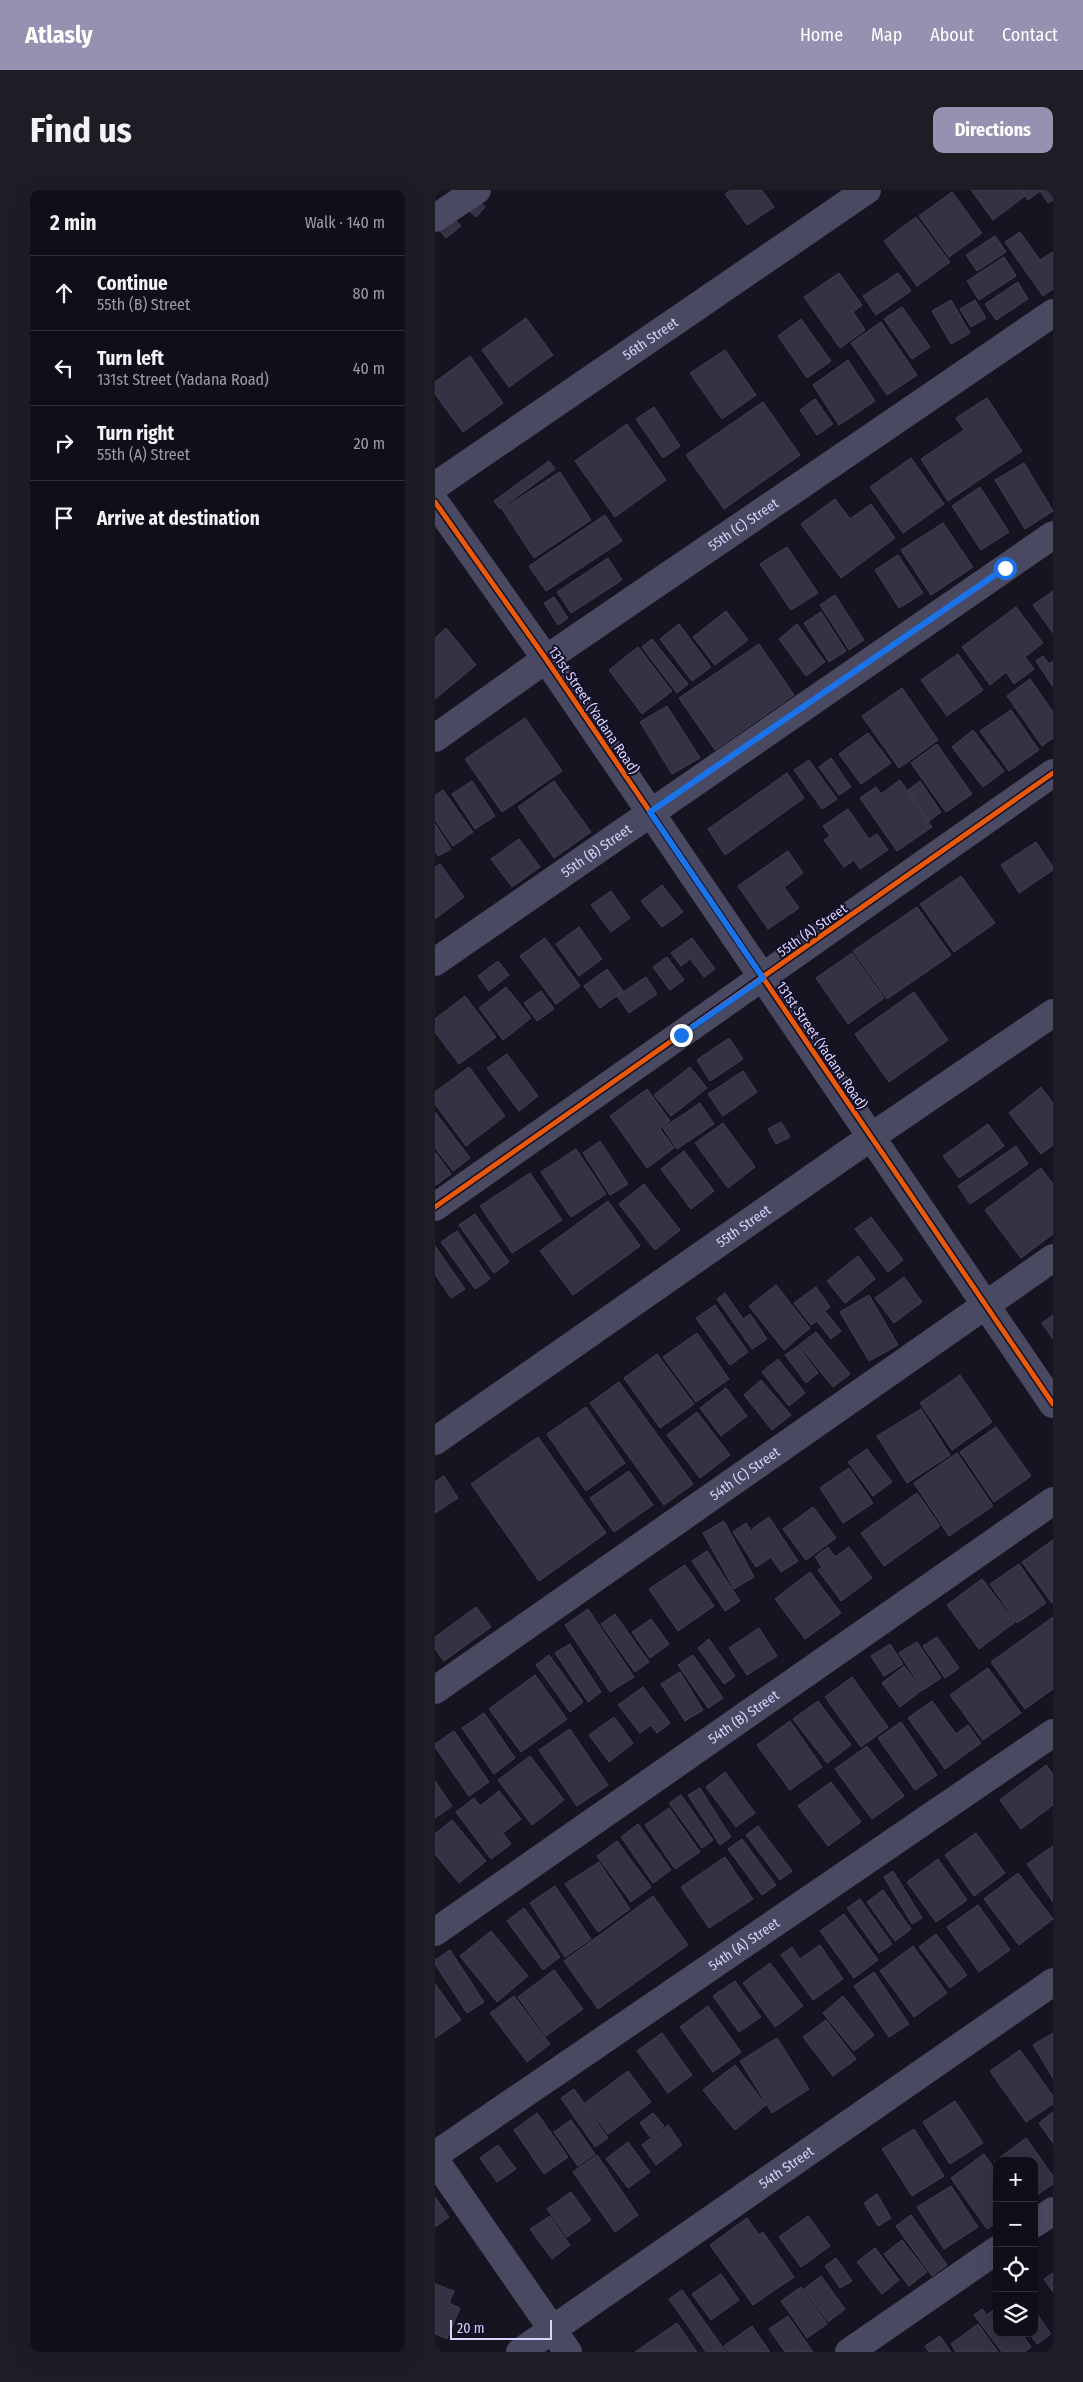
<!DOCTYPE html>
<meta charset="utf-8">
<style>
:root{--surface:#100f19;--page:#1e1d26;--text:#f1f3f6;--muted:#9c9ca2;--line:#302f38;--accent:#9591b1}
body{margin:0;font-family:"Fira Sans Condensed",sans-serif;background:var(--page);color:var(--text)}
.controls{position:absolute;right:15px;bottom:15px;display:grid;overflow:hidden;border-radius:10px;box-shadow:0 5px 20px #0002}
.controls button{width:45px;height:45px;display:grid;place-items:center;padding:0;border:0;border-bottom:1px solid var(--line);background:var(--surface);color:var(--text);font:25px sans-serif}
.scale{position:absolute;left:15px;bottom:12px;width:102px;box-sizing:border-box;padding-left:5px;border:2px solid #d9d4ff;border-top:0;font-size:14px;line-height:18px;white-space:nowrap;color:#d9d4ff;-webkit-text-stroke:4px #130f26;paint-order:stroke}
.stop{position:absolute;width:15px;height:15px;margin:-11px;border:4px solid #1a73e8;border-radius:50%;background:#fff}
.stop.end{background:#1a73e8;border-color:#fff;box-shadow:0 1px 5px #0008}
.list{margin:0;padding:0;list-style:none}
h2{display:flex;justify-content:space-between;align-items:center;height:65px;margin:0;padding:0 20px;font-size:21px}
h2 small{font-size:16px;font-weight:400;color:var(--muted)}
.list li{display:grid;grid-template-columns:32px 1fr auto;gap:15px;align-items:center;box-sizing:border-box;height:75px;padding:0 20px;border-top:1px solid var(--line)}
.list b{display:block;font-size:19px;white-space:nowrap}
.list p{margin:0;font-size:16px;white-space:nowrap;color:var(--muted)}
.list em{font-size:16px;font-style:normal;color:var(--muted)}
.icon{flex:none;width:28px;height:28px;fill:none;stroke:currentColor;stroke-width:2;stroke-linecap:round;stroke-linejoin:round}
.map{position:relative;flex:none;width:618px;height:2162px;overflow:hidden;border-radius:10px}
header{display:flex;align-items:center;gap:30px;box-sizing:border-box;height:70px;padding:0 25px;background:var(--accent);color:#fff}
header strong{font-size:24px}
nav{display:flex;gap:28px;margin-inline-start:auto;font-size:18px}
.intro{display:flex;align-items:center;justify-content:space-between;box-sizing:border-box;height:120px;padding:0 30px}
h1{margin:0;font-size:35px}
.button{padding:12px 22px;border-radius:10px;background:var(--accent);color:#fff;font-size:18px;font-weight:700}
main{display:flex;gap:30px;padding:0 30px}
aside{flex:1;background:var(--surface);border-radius:10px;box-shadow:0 5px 20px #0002}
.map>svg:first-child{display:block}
.building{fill:#343243;stroke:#433f54}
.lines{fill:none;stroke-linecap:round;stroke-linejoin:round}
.minor{stroke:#4a4962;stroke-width:28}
.cycleway-casing{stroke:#130f26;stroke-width:8}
.cycleway{stroke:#e8590c;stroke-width:5}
.route{stroke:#1a73e8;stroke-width:6}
.labels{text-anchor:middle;stroke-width:4;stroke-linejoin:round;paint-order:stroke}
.street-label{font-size:14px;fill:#d9d4ff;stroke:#130f26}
</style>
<header>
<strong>Atlasly</strong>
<nav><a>Home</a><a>Map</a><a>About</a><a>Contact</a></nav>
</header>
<div class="intro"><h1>Find us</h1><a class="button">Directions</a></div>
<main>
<aside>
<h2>2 min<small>Walk · 140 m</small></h2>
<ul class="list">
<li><svg class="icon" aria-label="ahead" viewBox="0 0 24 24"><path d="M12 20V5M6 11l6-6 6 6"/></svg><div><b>Continue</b><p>55th (B) Street</p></div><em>80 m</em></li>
<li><svg class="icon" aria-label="left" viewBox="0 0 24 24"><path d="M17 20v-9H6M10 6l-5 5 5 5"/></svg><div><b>Turn left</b><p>131st Street (Yadana Road)</p></div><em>40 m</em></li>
<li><svg class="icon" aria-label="right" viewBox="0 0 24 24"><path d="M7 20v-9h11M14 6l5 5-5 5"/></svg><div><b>Turn right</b><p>55th (A) Street</p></div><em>20 m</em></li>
<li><svg class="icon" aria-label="arrive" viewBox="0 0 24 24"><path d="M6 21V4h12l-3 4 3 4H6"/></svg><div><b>Arrive at destination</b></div></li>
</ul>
</aside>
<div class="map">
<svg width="618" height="2162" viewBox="0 0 618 2162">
<rect width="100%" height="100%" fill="#161421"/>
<path class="building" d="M296,0H327L339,17L312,35L290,4Z
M536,0H586L590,6L558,30Z
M587,0H618V10L613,13L605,1L593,10Z
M517,2L547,43L514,67L484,26Z
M39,7L50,17L41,27L30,17Z
M15,24L26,36L11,48L1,36Z
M481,27L515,72L482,96L449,51Z
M585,42L605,70L618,62V99L608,106L570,52Z
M560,46L571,62L542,81L531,65Z
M569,67L581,86L544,110L532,91Z
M404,83L427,115L418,122L430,140L405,158L369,107Z
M463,83L476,101L441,125L428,106Z
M583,92L593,109L561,130L550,114Z
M516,110L535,143L516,154L497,121Z
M540,110L551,128L536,137L525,119Z
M467,117L495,157L477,169L449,129Z
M91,128L118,165L74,197L47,160Z
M366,129L396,171L372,188L343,146Z
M446,132L482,185L452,205L416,153Z
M290,160L321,205L287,229L255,183Z
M35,166L68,213L28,242L0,204V192Z
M413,170L440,211L404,235L378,195Z
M552,208L587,261L513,311L486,269L529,240L521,228Z
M380,209L398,234L382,245L365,220Z
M328,212L365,265L289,319L251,265Z
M219,217L245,256L228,268L201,229Z
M192,234L231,290L180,327L140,271Z
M476,268L509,314L468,343L435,297Z
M114,271L120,279L65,319L59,311Z
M589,273L618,321L590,339L560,290Z
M125,282L156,330L99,368L67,319Z
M545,297L574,342L546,360L517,316Z
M400,309L415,329L436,314L460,348L406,388L366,334Z
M170,325L187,351L111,401L94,376Z
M508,333L538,377L496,405L466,360Z
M352,357L383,403L356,420L325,374Z
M463,365L488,403L464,418L440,380Z
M173,368L187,390L136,423L122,402Z
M618,401V443L598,415Z
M400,405L429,450L414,460L385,415Z
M119,407L133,428L123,435L109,413Z
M581,417L608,453L590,467L599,479L579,494L571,482L555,495L527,457Z
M291,421L313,450L280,475L258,447Z
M386,422L411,461L394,472L369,433Z
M244,434L276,477L257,491L225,449Z
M362,434L390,472L371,486L344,449Z
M11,438L41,475L0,509V448Z
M217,449L253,494L242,503L207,457Z
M324,454L359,505L280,560L244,508Z
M203,457L237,501L207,524L174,480Z
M523,464L548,500L512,526L486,490Z
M608,466L614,474L618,471V497L601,471Z
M595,489L618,522V548L607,556L572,506Z
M467,498L503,550L464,578L427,526Z
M232,516L265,568L237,584L205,532Z
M576,520L604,560L574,581L545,541Z
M90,528L127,581L67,622L30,569Z
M538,540L569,581L548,597L517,557Z
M433,543L456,573L426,594L404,564Z
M502,554L537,604L511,622L476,573Z
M396,568L416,597L404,605L384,577Z
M374,570L402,609L387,619L359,580Z
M352,583L369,608L290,665L273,639Z
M465,590L497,637L462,661L425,608L441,597L446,604Z
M37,591L60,626L40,639L17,604Z
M119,591L156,642L119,668L83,617Z
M485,591L506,622L494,631L473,600Z
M8,600L38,642L18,656L0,630V606Z
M413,619L434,649L442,644L453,660L425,679L419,670L409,677L389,650L395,646L388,636Z
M0,634L16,659L3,666L0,661Z
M84,649L105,677L77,697L56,669Z
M601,652L618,677V680L584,703L566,675Z
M353,661L368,683L349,697L364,718L333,739L303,696Z
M5,674L29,707L0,729V677Z
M526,686L560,733L519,762L485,714Z
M227,695L248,722L227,737L206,711Z
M176,701L195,728L176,742L156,715Z
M482,717L516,765L452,809L418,761Z
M144,737L167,769L144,786L121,754Z
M110,748L145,796L121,814L85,766Z
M257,748L280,779L269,787L255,769L246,776L236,763Z
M417,763L449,808L413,834L381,788Z
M232,767L249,790L235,800L218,777Z
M63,771L74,785L54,801L43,786Z
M172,779L188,801L165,818L149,796Z
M211,787L222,804L194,823L182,806Z
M71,797L96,828L68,850L44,818Z
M106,801L119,819L102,831L89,813Z
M479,802L513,850L454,892L420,844Z
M30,806L61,847L24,874L0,842V829Z
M294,848L308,869L275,891L262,870Z
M72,864L103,906L84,921L52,878Z
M34,877L70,926L31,956L0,914V902Z
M255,877L272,898L236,926L219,905Z
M308,881L322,902L288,926L273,904Z
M606,897L618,913V955L606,964L574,923Z
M212,899L235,931L225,939L239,958L212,978L175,926Z
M265,913L279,934L242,959L228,938Z
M0,922L35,968L18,981L0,958Z
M346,932L355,947L341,954L333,939Z
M288,933L320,977L293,998L260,953Z
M553,934L569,956L524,988L508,966Z
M165,951L193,994L175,1005L148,963Z
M581,956L593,974L535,1014L523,996Z
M141,959L171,1004L136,1027L106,982Z
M249,961L279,1001L256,1019L226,979Z
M0,962L16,984L1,995L0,993Z
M606,978L618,994V1044L586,1068L550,1020Z
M95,983L127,1030L77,1063L45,1016Z
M209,994L245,1040L220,1060L184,1014Z
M173,1011L205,1056L138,1105L105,1061Z
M40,1024L74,1072L59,1083L24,1035Z
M436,1027L468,1070L453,1082L420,1039Z
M22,1041L55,1089L40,1099L6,1052Z
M0,1056L30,1099L16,1108L0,1084Z
M423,1066L440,1089L410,1113L392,1091Z
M469,1087L487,1112L459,1133L440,1108Z
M341,1095L375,1138L349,1160L314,1116Z
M381,1097L395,1117L390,1121L406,1141L396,1149L382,1131L376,1135L359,1113Z
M290,1103L308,1129L315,1124L332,1149L317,1159L282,1109Z
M434,1105L463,1155L434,1171L405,1122Z
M280,1115L313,1162L295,1175L261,1128Z
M618,1125V1149L607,1133Z
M381,1142L415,1184L398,1197L364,1155Z
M262,1143L294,1189L261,1212L228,1167Z
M363,1156L383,1183L371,1193L350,1165Z
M222,1164L259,1214L225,1238L189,1188Z
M343,1169L370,1203L354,1216L327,1182Z
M525,1185L557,1232L517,1260L485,1213Z
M326,1190L356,1225L337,1240L309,1205Z
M184,1192L258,1294L229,1315L155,1213Z
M291,1198L312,1226L286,1246L265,1218Z
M151,1217L190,1273L151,1301L112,1244Z
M486,1219L515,1265L472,1293L442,1246Z
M262,1222L295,1265L265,1288L232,1245Z
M561,1237L596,1286L559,1312L525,1262Z
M103,1247L171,1343L104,1391L36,1294Z
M432,1259L457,1292L438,1306L413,1272Z
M522,1263L558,1316L514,1346L479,1293Z
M414,1278L438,1313L408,1333L385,1298Z
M194,1281L218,1315L179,1342L155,1308Z
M9,1286L23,1308L0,1323V1292Z
M482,1303L505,1336L449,1376L426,1343Z
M378,1317L401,1348L371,1370L348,1339Z
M334,1327L363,1371L346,1382L317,1339Z
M289,1331L319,1387L299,1399L268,1343Z
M311,1333L335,1368L321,1377L298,1342Z
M618,1350V1412L617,1413L587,1372Z
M393,1357L400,1367L414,1357L437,1388L406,1411L383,1380L387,1377L380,1367Z
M272,1361L305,1411L290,1421L257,1371Z
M584,1374L611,1413L582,1433L555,1394Z
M250,1375L279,1416L243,1441L214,1399Z
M375,1382L406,1423L370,1449L340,1409Z
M547,1389L580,1432L544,1459L512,1415Z
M41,1417L56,1437L9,1471L0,1459V1447Z
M153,1419L199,1487L175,1502L130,1435Z
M180,1424L214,1472L200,1482L166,1434Z
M618,1427V1499L590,1519L556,1472Z
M216,1429L234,1454L215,1468L197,1442Z
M324,1438L342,1466L312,1485L294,1458Z
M502,1447L524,1478L510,1488L488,1456Z
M274,1449L300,1486L289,1494L263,1458Z
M482,1452L506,1488L488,1500L464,1463Z
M135,1454L166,1502L153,1512L120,1463Z
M455,1454L468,1474L449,1486L436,1466Z
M114,1465L148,1512L135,1522L101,1475Z
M258,1465L288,1508L273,1518L243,1475Z
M469,1476L487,1500L465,1517L447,1493Z
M553,1478L586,1523L548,1550L515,1505Z
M245,1482L268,1520L250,1531L226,1494Z
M100,1485L132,1529L86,1562L54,1519Z
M417,1487L453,1537L426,1557L390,1507Z
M208,1497L235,1533L222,1543L216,1535L205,1543L183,1515Z
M383,1511L416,1555L392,1573L358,1529Z
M497,1511L521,1544L533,1535L546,1553L510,1579L473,1528Z
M49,1523L80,1568L59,1584L27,1538Z
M179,1527L198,1553L174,1572L154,1545Z
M355,1531L387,1577L355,1600L322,1555Z
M466,1532L502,1585L480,1600L443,1548Z
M135,1539L173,1595L142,1616L104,1560Z
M19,1541L54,1592L34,1606L0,1557V1554Z
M432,1556L469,1606L437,1629L400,1579Z
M95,1566L129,1610L97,1635L63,1590Z
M611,1575L618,1584V1615L586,1639L565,1610Z
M290,1582L320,1623L301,1637L271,1597Z
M0,1591L17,1616L0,1628Z
M396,1592L426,1632L393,1656L363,1616Z
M265,1598L296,1647L285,1655L253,1605Z
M64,1601L86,1629L68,1643L76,1654L56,1669L21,1622L39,1608L45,1616Z
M246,1605L278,1650L267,1658L234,1613Z
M234,1618L265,1662L240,1679L210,1635Z
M17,1630L51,1671L24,1693L0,1664V1644Z
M203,1634L236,1680L218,1693L186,1647Z
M323,1636L357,1681L345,1690L311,1645Z
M541,1643L570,1683L539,1706L510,1665Z
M307,1649L341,1695L327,1705L293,1659Z
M182,1651L216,1697L196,1712L162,1666Z
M618,1656V1712L592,1674Z
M290,1667L318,1709L274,1738L246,1697Z
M503,1669L532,1710L501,1732L472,1692Z
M164,1672L195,1719L163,1742L130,1694Z
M458,1681L487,1728L477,1734L449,1687Z
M583,1683L618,1729L584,1755L549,1709Z
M120,1696L156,1749L130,1767L95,1713Z
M448,1700L476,1739L460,1751L432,1712Z
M218,1706L253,1755L163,1819L129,1771Z
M425,1709L457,1754L444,1763L412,1718Z
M543,1715L575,1760L544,1782L512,1737Z
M89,1718L125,1767L108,1780L72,1731Z
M409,1724L443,1770L419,1788L385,1741Z
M56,1741L93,1786L62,1812L25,1766Z
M501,1744L532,1785L515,1798L484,1757Z
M385,1755L408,1789L378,1810L346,1765L357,1757L365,1769Z
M478,1756L512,1803L479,1827L445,1781Z
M15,1760L49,1812L32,1823L0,1774V1770Z
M335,1773L368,1816L340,1837L308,1793Z
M119,1780L148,1819L111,1846L83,1807Z
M439,1782L474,1834L454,1847L419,1796Z
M300,1791L326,1827L304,1842L278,1806Z
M0,1794L26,1830L0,1848Z
M79,1806L115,1854L92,1872L55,1823Z
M408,1806L439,1845L419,1861L388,1823Z
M273,1816L306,1862L278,1882L245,1837Z
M391,1830L421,1869L398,1886L368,1847Z
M227,1843L257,1885L233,1903L202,1861Z
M618,1843V1888L598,1855Z
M342,1848L374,1899L337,1923L305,1871Z
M585,1860L618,1906V1914L591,1932L555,1881Z
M300,1875L331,1915L300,1940L268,1900Z
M193,1881L216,1912L173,1944L150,1913Z
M139,1899L173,1948L160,1957L126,1908Z
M520,1911L548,1953L515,1974L488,1932Z
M618,1922V1953L604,1933Z
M102,1923L133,1967L109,1984L79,1940Z
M218,1923L229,1936L215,1947L205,1933Z
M136,1930L160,1964L143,1976L119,1942Z
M233,1935L247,1955L221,1975L207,1955Z
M479,1939L509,1986L477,2006L447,1959Z
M591,1948L618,1986V1994L599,2007V1971H562V1975L559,1972Z
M193,1952L215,1982L193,1998L171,1969Z
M63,1955L81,1979L62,1992L45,1968Z
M549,1964L562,1982V2032L552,2039L516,1988Z
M162,1965L203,2025L180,2042L138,1982Z
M516,1996L543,2037L509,2059L482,2017Z
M136,2002L156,2030L132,2047L112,2019Z
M442,2004L456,2028L443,2036L429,2013Z
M0,2007L14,2027L0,2037Z
M476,2025L512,2075L497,2086L461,2036Z
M115,2026L135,2055L117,2069L95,2039Z
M373,2026L395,2056L366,2077L344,2047Z
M312,2028L324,2045L328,2042L359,2087L318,2115L275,2055Z
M467,2050L492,2082L474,2096L449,2064Z
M440,2058L464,2090L447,2104L422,2072Z
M401,2068L417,2091L405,2098L390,2076Z
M618,2083V2102L609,2089Z
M286,2084L304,2110L276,2130L257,2104Z
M386,2086L410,2119L393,2132L369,2099Z
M0,2094L19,2101L14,2113L25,2118L12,2149L0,2144Z
M366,2097L392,2134L372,2148L346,2111Z
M247,2100L291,2162H271L234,2109Z
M562,2117V2143H586L596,2157L590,2162H567L539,2125L547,2119L552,2125Z
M599,2120L616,2144L602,2154L594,2143H599Z
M353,2126L378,2162H350L334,2139Z
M242,2133L262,2162H200Z
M543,2134L563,2162H521L516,2154Z
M317,2136L335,2162H293L289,2156Z
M505,2146L516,2162H494L490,2156Z"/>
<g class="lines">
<g class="minor">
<path d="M0,28L42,0"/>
<path id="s1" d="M0,296L432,0"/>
<path d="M0,312L111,469L618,1214"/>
<path id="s2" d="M0,548L111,469L618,123"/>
<path id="s3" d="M0,772L618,345"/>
<path d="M0,1017L618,583"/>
<path id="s4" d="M0,1251L436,947L618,823"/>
<path id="s5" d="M0,1500L618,1068"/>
<path id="s6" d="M0,1742L618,1311"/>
<path id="s7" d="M0,1965L618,1543"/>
<path d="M0,1970L133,2162"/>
<path d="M599,2034L618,2021"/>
<path id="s8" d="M85,2162L618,1792"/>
<path d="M414,2162L562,2060"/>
</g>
<defs>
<path id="cycleway" d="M0,312L111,469L618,1214
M0,1017L618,583"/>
</defs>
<use href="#cycleway" class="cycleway-casing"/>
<use href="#cycleway" class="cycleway"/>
</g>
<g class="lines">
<path class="route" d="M246,845L328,788L215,622L570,378"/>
</g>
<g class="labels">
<g class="street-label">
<text dy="5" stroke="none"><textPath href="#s1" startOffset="261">56th Street</textPath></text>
<text dy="5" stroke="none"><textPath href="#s2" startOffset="375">55th (C) Street</textPath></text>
<text transform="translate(159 520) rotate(56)" y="5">131st Street (Yadana Road)</text>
<text dy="5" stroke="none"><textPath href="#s3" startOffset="196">55th (B) Street</textPath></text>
<text transform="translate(377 740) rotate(-35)" y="5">55th (A) Street</text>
<text transform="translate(387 855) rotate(56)" y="5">131st Street (Yadana Road)</text>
<text dy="5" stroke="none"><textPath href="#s4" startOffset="376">55th Street</textPath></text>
<text dy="5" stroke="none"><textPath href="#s5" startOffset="378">54th (C) Street</textPath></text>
<text dy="5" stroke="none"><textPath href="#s6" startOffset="376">54th (B) Street</textPath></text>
<text dy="5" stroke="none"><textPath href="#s7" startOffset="374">54th (A) Street</textPath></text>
<text dy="5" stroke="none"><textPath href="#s8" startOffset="324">54th Street</textPath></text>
</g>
</g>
</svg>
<div class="controls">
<button>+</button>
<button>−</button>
<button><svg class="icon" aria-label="locate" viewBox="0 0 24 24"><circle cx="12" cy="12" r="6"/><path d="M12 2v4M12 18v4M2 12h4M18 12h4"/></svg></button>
<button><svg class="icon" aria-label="layers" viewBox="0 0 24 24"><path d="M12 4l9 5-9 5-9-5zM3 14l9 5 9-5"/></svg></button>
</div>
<div class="scale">20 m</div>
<div class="stop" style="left:570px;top:378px"></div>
<div class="stop end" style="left:246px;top:845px"></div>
</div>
</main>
